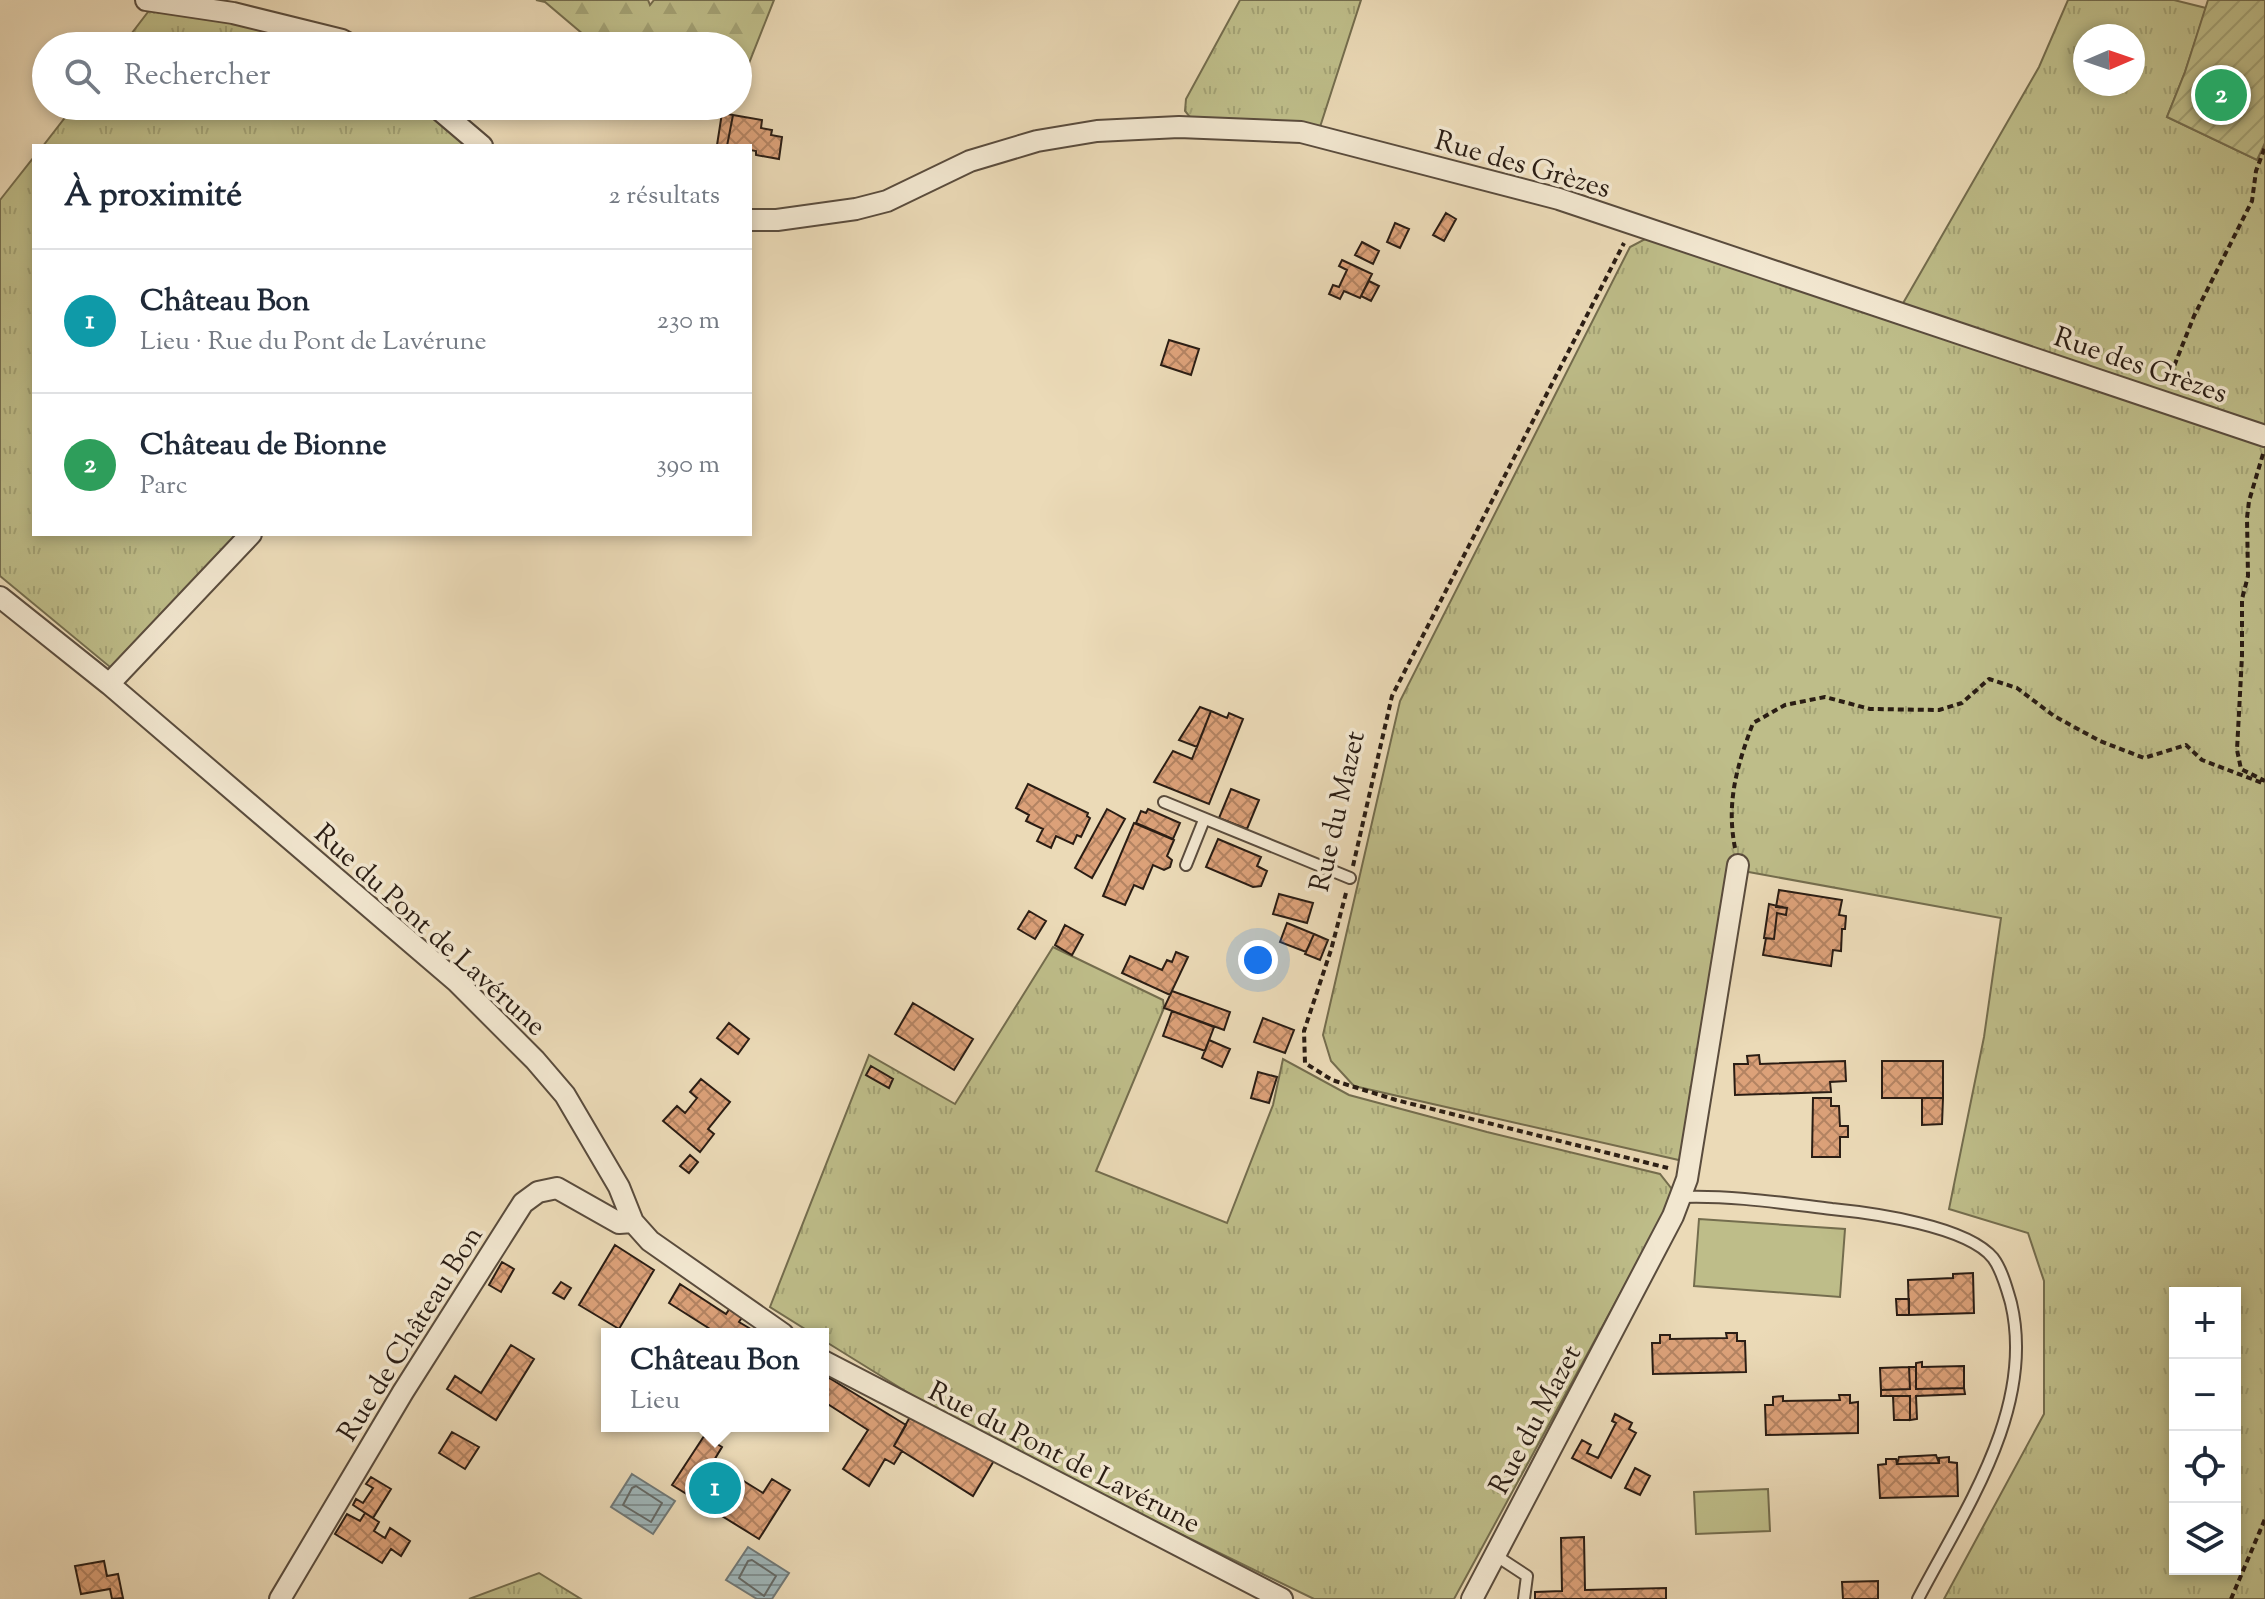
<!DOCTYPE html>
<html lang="fr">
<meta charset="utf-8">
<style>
:root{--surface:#fff;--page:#f2f2f3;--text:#1f2937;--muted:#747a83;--line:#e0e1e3;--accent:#7c3aed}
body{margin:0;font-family:"Sorts Mill Goudy",serif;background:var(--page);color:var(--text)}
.controls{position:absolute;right:24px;bottom:24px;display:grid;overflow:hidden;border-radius:0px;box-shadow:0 4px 12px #0003}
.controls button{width:72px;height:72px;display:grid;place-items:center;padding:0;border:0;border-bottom:2px solid var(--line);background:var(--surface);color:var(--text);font:40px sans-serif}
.compass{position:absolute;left:2073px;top:24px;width:72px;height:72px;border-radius:50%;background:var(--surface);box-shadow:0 4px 12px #0003;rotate:88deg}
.you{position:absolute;left:1258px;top:960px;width:28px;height:28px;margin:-20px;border:6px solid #fff;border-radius:50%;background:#1a73e8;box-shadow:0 0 0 12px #1a73e833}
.badge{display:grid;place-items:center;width:52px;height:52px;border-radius:50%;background:var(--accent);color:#fff;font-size:26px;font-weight:700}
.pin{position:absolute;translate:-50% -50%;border:4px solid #fff;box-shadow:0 2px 8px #0006}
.popup{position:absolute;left:601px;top:1328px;width:228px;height:104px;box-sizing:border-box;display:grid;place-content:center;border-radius:0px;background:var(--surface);filter:drop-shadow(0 2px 6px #0005);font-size:26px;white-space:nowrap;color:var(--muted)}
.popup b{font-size:30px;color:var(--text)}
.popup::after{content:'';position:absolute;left:50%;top:100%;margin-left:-16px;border:16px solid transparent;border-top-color:var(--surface)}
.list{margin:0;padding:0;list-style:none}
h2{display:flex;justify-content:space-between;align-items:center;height:104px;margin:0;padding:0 32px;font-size:34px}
h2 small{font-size:26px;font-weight:400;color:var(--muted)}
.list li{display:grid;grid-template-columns:52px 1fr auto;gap:24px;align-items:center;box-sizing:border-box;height:144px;padding:0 32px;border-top:2px solid var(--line)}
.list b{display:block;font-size:30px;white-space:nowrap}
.list p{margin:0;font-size:26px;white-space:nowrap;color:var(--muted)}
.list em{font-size:26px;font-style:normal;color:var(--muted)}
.icon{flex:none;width:44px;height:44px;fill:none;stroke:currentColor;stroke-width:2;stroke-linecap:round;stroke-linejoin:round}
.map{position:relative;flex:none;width:2265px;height:1599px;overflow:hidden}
.search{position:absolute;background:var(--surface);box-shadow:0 4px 12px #0003;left:32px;top:32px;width:720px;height:88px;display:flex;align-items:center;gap:20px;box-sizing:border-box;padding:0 28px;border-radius:44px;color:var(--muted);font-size:30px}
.panel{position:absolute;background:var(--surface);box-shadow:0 4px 12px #0003;left:32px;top:144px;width:720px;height:392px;border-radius:0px}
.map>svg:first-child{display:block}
.grass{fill:url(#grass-tufts);stroke:#746d4e;stroke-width:2;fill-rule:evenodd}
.forest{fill:url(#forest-firs);stroke:#746d4e;stroke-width:2}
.garden{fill:url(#garden-furrows);stroke:#746d4e;stroke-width:2}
.pitch{fill:#bebd89;stroke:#746d4e;stroke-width:2}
.water{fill:url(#water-rules);stroke:#707978;stroke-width:2}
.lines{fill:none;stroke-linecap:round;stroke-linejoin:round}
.shore{stroke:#646a68;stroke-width:2}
.building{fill:url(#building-cross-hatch);stroke:#2a1d14;stroke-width:2}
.lane-casing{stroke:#5a4c3d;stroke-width:14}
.street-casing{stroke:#5a4c3d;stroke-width:24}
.path{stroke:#2a1d14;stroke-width:4;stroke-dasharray:6 4;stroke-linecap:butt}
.lane{stroke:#f2e7d0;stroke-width:10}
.street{stroke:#f2e7d0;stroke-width:20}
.labels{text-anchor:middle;stroke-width:7;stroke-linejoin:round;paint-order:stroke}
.street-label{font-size:28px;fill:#2a1d14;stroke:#f2e7d0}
</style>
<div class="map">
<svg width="2265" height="1599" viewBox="0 0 2265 1599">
<defs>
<pattern id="grass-tufts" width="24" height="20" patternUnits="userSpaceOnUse" patternTransform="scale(2)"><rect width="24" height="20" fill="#bebd89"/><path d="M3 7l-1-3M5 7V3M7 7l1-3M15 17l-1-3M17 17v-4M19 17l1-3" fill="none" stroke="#a3a275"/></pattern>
<pattern id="forest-firs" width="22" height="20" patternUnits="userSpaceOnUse" patternTransform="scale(2)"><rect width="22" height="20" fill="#bebd89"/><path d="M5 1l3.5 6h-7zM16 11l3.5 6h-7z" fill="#a3a275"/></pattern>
<pattern id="garden-furrows" width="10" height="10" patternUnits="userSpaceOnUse" patternTransform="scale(2)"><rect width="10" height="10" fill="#bebd89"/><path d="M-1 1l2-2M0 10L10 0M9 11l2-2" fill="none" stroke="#a3a275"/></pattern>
<pattern id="water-rules" width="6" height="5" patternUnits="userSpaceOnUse" patternTransform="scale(2)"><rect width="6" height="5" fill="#9fb7bb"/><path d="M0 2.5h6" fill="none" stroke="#829497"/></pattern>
<pattern id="building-cross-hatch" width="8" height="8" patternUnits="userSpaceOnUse" patternTransform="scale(2)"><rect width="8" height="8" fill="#dca179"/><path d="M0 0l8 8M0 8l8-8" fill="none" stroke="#b38362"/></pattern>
</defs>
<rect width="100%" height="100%" fill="#ebdab7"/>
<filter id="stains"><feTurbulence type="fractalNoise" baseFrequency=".0025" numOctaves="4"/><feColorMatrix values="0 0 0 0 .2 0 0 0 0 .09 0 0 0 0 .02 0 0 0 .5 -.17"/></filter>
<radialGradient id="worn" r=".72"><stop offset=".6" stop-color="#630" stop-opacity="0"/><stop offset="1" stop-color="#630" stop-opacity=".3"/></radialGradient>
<path class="grass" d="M1240,0H1361L1320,127L1194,122L1185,111L1186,99Z
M2068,0H2174L2206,8L2185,72L2167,117L2257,160L2265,143V425L1898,312L2039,67ZM2085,36H2133V84H2085Z
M151,8L279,29L338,46H122Z
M74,106H426L473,146H43Z
M34,157V534H244L116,672L0,576V200Z
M1647,238L2265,442V1599H1944L2044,1414V1281L2028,1233L1949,1209L1984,1037L2001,918L1732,869L1683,1161L1354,1086L1331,1061L1323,1035L1400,701L1630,247ZM2175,1293H2235V1569H2175Z
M1053,947L1163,1000L1164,1008L1096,1171L1227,1223L1273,1105L1283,1059L1349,1095L1487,1132L1660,1174L1675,1193L1454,1599H1314L1070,1480L931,1407L823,1340V1334H813L770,1307L869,1055L955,1104Z
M539,1573L581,1599H469Z"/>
<path class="forest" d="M536,0H648L650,5L654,0H774L740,86L738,46H597L545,2Z"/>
<path class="garden" d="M2208,0H2265V143L2257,160L2167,117L2185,72Z"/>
<path class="pitch" d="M1699,1219L1845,1229L1840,1297L1694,1286Z
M1768,1489L1770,1531L1696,1534L1694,1492Z"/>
<path class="water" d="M632,1474L675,1501L653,1534L611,1507Z
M748,1547L789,1573L772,1599H757L726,1580Z"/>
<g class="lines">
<path class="shore" d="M636,1486L662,1503L651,1522L623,1505L632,1488Z
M752,1560L776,1576L764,1596L739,1578L748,1561Z"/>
</g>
<path class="building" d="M668,106H686L684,118L667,115Z
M722,113L733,115L727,146L717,145Z
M733,115L762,120L761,128L772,130L771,135L782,137L779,159L756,155V151L750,150V146H727Z
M1446,213L1456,219L1444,241L1433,235Z
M1395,223L1409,229L1400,248L1387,242Z
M1362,242L1379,251L1373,264L1355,255Z
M1342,260L1372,274L1360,298L1344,291L1340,299L1329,294L1333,285L1339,287L1347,270L1339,266Z
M1369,281L1379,286L1371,301L1361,296Z
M1169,340L1199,349L1191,375L1161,365Z
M1200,707L1211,711L1197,747L1179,740Z
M1211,711L1227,718L1229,713L1243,719L1209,804L1154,782L1173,751L1192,759Z
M1028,784L1088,813L1087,816L1090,818L1081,837L1077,835L1073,844L1056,836L1051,848L1037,841L1043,829L1026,821L1029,815L1016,808Z
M1231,789L1259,800L1247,829L1219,818Z
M1107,809L1125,819L1092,878L1075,868Z
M1148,809L1180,823L1173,839L1136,823L1141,811L1146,813Z
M1134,823L1174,840L1167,856L1172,860L1170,867L1164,870L1153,865L1143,889L1134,885L1125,905L1103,896Z
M1218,839L1261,857L1257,866L1267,871L1261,886L1253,887L1206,867Z
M1779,890L1842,900L1839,915L1846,916L1845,929H1842L1841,951L1833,950L1831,966L1763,955L1766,938L1774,939L1777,913L1786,915L1787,908L1776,907Z
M1279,894L1313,903L1307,923L1273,914Z
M1769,904L1787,908L1786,915L1777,913L1774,939L1764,938Z
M1029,911L1046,921L1035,939L1018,929Z
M1287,923L1314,934L1306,952L1280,942Z
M1065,925L1083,935L1072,955L1055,945Z
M1314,934L1328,940L1320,960L1305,954Z
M1176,952L1188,957L1170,995L1122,973L1130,956L1162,970L1167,960L1172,962Z
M1172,991L1230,1012L1224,1030L1164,1008Z
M913,1003L973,1039L954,1070L895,1034Z
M1172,1011L1214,1027L1205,1051L1163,1036Z
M1263,1018L1294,1030L1285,1053L1254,1042Z
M729,1023L749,1039L738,1054L717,1038Z
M1209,1040L1230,1049L1222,1067L1202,1058Z
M1759,1055L1760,1064L1845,1061L1846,1081L1830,1082L1831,1092L1735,1095L1734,1064H1748L1747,1056Z
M1882,1061H1943V1098H1882Z
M871,1066L893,1079L889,1088L866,1075Z
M1258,1072L1277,1077L1269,1103L1251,1098Z
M701,1079L730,1102L708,1129L714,1134L700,1152L663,1121L677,1106L685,1113L697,1098L690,1092Z
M1813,1098H1831V1106H1839L1840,1126H1848V1137H1840V1157H1812Z
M1922,1098H1943L1942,1124L1922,1125Z
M690,1155L698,1162L689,1173L680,1166Z
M615,1245L654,1270L619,1329L579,1305Z
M502,1262L514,1269L501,1292L489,1285Z
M1973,1273L1974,1313L1909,1315L1908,1280L1953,1278V1274Z
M561,1282L571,1288L564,1299L553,1293Z
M680,1284L726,1314L730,1308L743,1316L739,1322L759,1334H718L669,1303Z
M1896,1299H1909V1315H1897Z
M1726,1333H1737V1341H1745L1746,1372L1653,1374L1652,1343H1660V1335H1670V1339L1727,1338Z
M511,1345L534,1359L496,1420L447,1389L455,1376L481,1393Z
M1922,1362V1367L1964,1366V1388L1916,1389V1363Z
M1909,1367H1916V1389L1964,1388L1965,1394L1916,1396L1917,1419L1910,1420V1396H1881V1390L1910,1389Z
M1909,1367L1910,1389L1881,1390L1880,1368Z
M826,1376L906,1425L894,1446L902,1451L894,1464L885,1459L869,1486L843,1469L868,1430L823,1401V1381Z
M1839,1395H1850V1403L1858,1402V1433L1766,1435L1765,1405H1773V1397L1783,1396V1401L1840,1400Z
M1893,1396H1910V1420H1894Z
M1615,1414L1632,1423L1629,1429L1636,1433L1611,1478L1572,1458L1582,1440L1591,1445L1587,1453L1598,1458L1616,1423L1612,1421Z
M911,1415L995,1459L973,1496L894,1446Z
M452,1432L479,1447L465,1469L439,1453Z
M704,1436L722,1447L713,1462L763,1493L772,1479L790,1490L759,1539L672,1485Z
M1936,1455L1939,1463L1897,1464L1899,1457Z
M1949,1457V1462L1957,1463L1958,1496L1880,1498L1878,1465L1886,1464V1459H1896L1897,1464L1939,1463V1458Z
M1635,1468L1650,1476L1640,1495L1625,1488Z
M371,1477L391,1489L373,1518L353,1505L356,1499L363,1503L373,1488L366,1484Z
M365,1513L379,1522L374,1531L385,1538L390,1528L410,1541L401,1556L391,1549L382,1563L335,1534L347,1514L360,1521Z
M1584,1537L1585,1590L1666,1588V1599H1535V1592L1562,1591L1561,1538Z
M104,1561L107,1576L118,1574L123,1598L112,1599L110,1589L81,1594L75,1566Z
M1878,1581V1599H1843L1842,1582Z"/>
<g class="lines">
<defs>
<path id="lane" d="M1164,802L1350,878
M1186,865L1204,820
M1680,1197C1731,1195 1782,1203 1832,1209C1873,1213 1967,1226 1993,1258C2002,1270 2007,1289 2011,1303C2036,1408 1964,1511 1918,1599
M1495,1555L1527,1576L1524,1599"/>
<path id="street" d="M146,0L233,13L342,40L353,46
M435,106L482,146
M750,220H777L856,209L887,201L970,161L1037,141L1097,131L1179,127L1301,132L1559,199L2265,436
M0,597L109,684L457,982L535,1060L565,1095L619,1187L633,1222L650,1241L783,1334
M109,684L251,534
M823,1361L1282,1599
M280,1599L403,1392L523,1203L538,1192L557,1188L619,1223L633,1222
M1472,1599L1673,1216L1687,1179L1738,865"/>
</defs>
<use href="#lane" class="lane-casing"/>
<use href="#street" class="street-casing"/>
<path class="path" d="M2167,384L2194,316L2252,201L2256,171L2265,147
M2263,454L2249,501L2247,518L2248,576L2242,599V656L2237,750L2241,769L2265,781
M1735,848C1726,802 1737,766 1753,723L1785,705L1825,697L1870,709L1939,710L1962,703L1989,679L2017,688L2054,716L2100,741L2144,758L2186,745L2202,760L2265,784
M1353,866L1392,696L1624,243
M1346,893L1331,950L1304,1031L1305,1063L1332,1080L1396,1100L1668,1168
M2231,1599L2265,1519"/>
<use href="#lane" class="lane"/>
<use href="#street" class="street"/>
</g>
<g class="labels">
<g class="street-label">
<text transform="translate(1523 163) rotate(16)" y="10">Rue des Grèzes</text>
<text transform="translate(2141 364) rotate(19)" y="10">Rue des Grèzes</text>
<text transform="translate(1336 811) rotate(-77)" y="10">Rue du Mazet</text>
<text transform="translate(431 929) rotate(42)" y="10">Rue du Pont de Lavérune</text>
<text transform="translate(409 1333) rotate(-58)" y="10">Rue de Château Bon</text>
<text transform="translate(1534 1419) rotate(-62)" y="10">Rue du Mazet</text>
<text transform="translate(1065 1456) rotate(27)" y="10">Rue du Pont de Lavérune</text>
</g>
</g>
<rect width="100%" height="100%" filter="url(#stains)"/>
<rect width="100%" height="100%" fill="url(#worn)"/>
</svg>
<div class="controls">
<button>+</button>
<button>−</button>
<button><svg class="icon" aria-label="locate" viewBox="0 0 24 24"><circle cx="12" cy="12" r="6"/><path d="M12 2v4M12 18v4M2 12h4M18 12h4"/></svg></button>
<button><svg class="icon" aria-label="layers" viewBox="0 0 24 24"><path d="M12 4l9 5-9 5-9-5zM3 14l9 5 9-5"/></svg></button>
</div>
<svg class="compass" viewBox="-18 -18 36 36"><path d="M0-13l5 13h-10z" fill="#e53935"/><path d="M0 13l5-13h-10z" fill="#747a83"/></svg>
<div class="you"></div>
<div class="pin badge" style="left:715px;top:1488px;background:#0f9aa8">1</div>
<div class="popup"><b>Château Bon</b>Lieu</div>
<div class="pin badge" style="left:2221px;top:95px;background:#2e9e5b">2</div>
<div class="search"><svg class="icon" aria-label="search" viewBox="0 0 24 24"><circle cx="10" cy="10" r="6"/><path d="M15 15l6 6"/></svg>Rechercher</div>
<section class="panel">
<h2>À proximité<small>2 résultats</small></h2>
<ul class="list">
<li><span class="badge" style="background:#0f9aa8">1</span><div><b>Château Bon</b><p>Lieu · Rue du Pont de Lavérune</p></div><em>230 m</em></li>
<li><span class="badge" style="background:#2e9e5b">2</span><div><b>Château de Bionne</b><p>Parc</p></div><em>390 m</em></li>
</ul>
</section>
</div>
